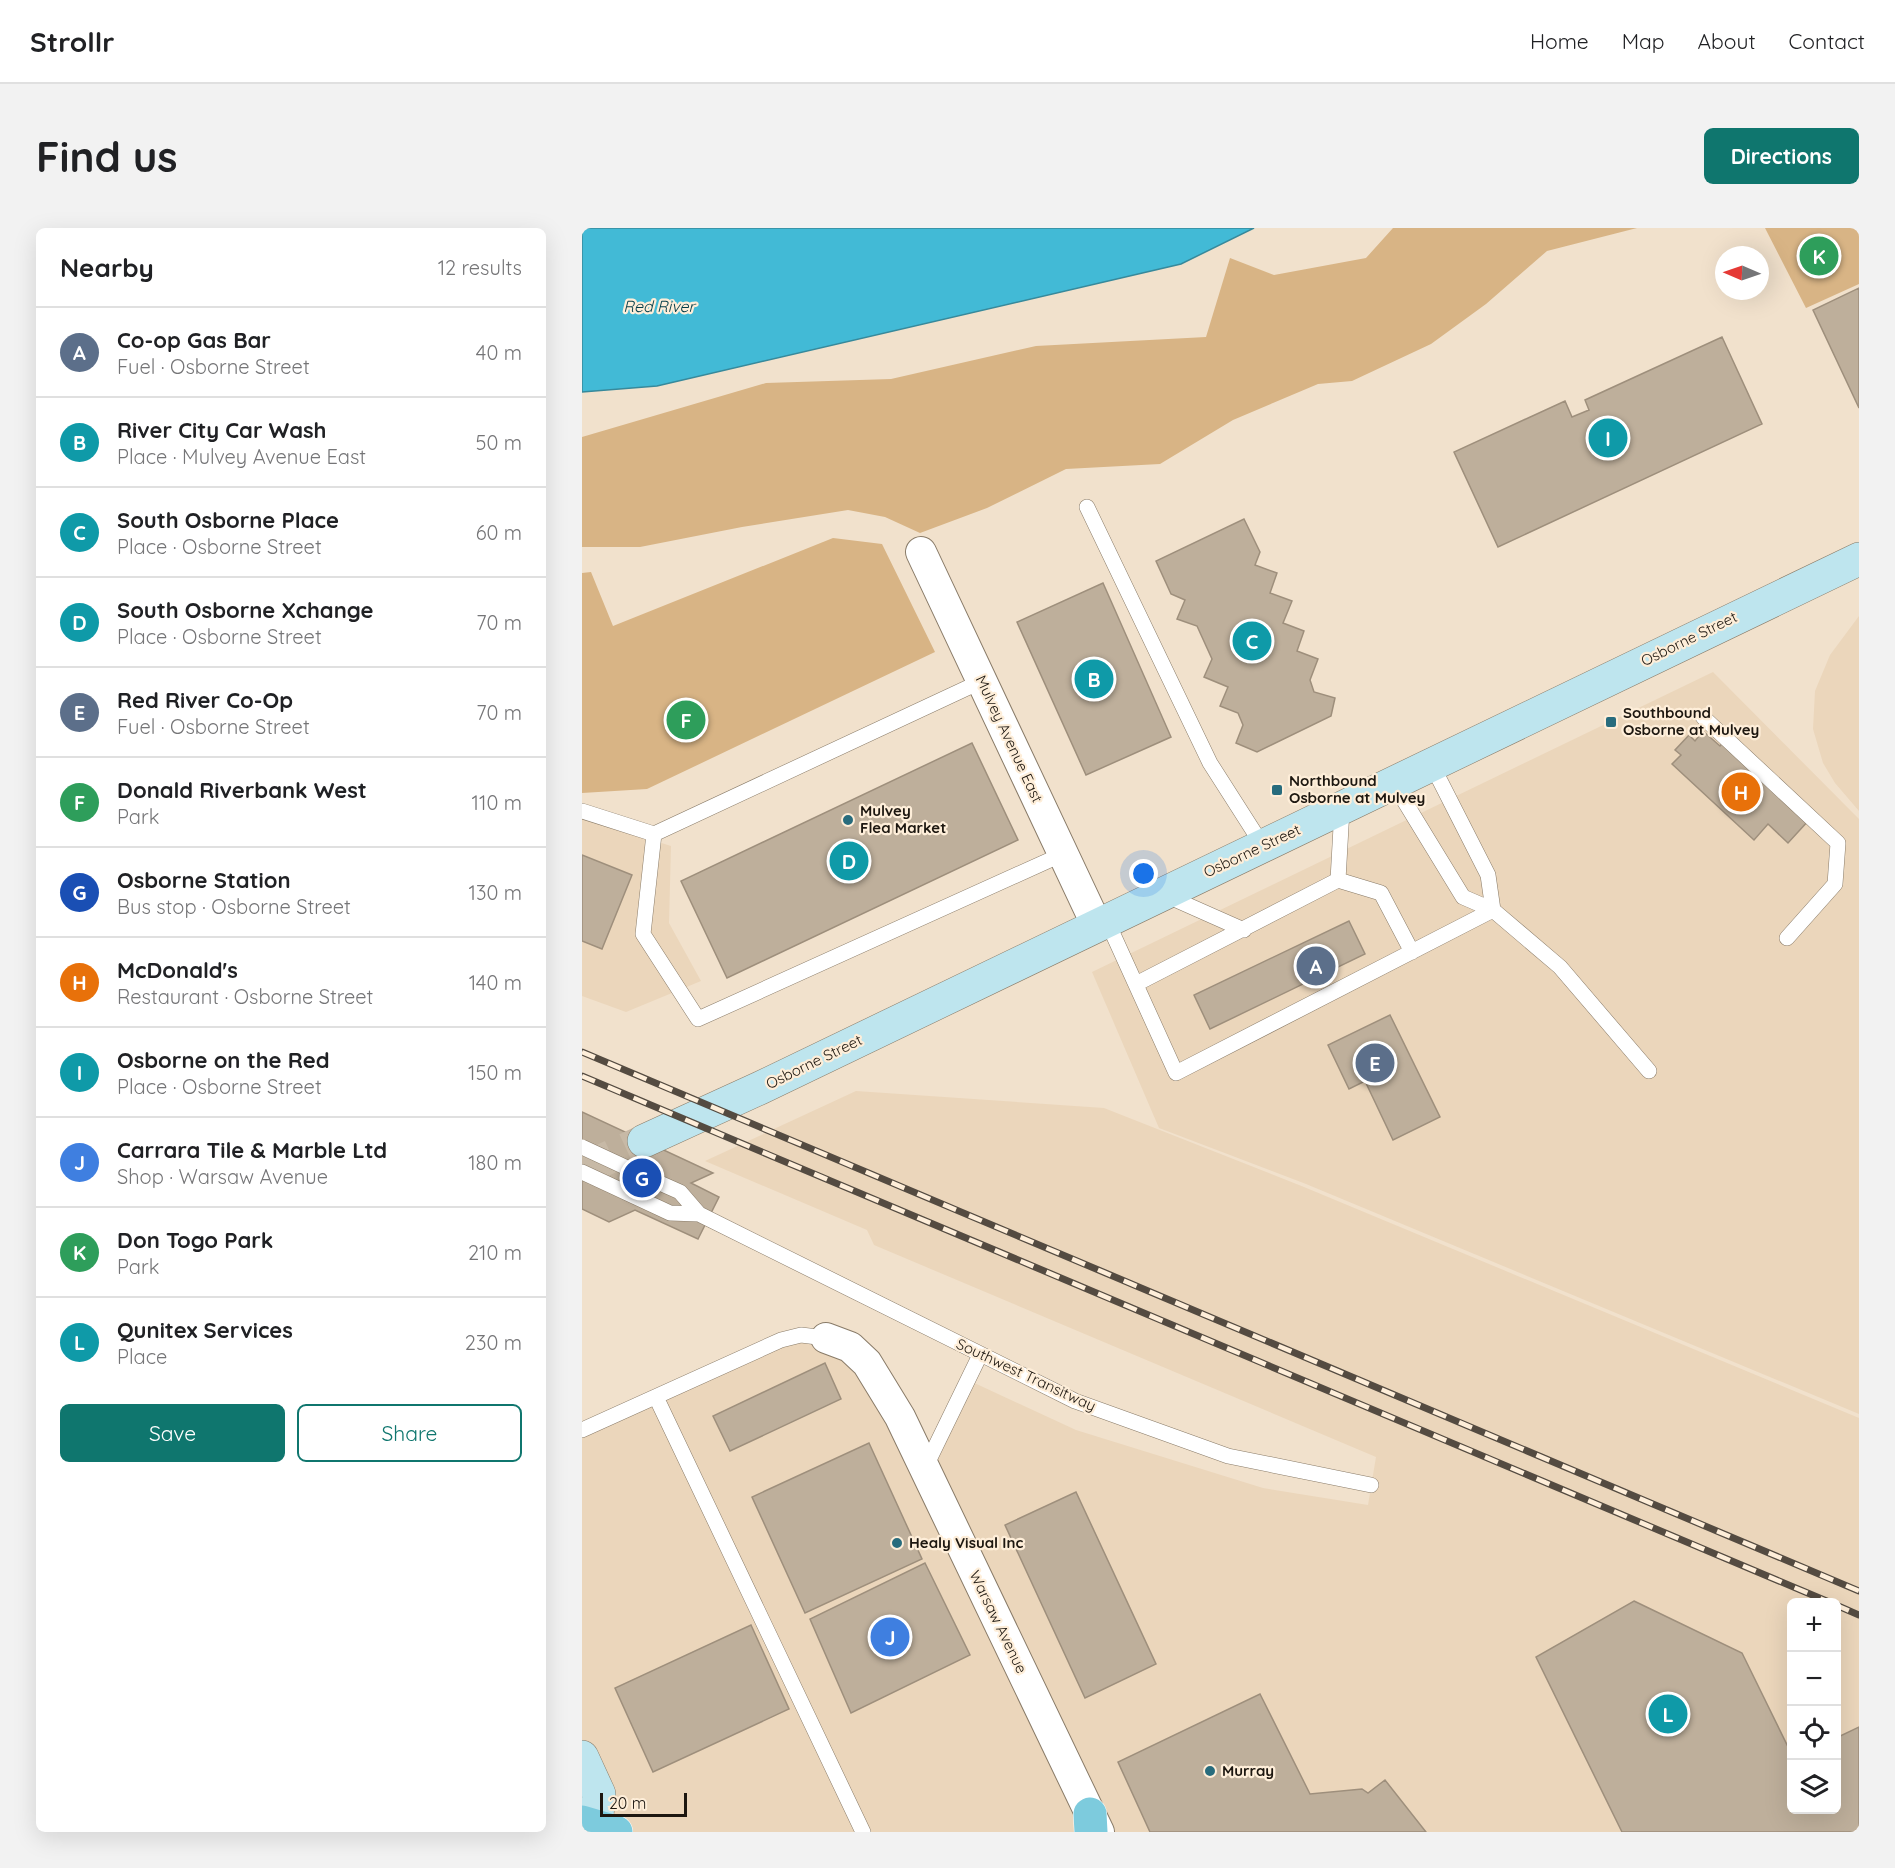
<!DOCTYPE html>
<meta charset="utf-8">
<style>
:root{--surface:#fff;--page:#f2f2f2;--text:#202124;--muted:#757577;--line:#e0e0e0;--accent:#0f766e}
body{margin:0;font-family:Quicksand,sans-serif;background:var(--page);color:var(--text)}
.controls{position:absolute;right:18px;bottom:18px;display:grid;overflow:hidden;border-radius:9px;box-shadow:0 6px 24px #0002}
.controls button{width:54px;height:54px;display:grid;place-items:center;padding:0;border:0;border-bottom:2px solid var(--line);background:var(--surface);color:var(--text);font:30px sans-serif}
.compass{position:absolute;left:1133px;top:18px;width:54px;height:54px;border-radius:50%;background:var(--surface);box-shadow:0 6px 24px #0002;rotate:272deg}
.scale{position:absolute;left:18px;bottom:15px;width:87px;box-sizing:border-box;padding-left:6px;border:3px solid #1d1710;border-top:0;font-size:16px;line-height:21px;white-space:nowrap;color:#1d1710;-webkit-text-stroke:4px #feeed9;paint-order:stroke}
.you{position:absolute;left:562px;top:646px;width:21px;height:21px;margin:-15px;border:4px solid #fff;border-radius:50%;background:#1a73e8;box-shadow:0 0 0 9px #1a73e833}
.badge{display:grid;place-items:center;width:39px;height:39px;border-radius:50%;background:var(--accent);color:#fff;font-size:20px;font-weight:700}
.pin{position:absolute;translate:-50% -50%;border:3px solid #fff;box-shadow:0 2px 6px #0006}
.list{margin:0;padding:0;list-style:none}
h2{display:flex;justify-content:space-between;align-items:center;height:78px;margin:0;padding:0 24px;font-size:26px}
h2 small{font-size:20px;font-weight:400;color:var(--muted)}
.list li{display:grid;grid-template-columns:39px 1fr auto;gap:18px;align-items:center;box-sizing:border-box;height:90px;padding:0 24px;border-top:2px solid var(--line)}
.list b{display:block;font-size:22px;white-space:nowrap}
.list p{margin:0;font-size:20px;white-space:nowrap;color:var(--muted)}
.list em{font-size:20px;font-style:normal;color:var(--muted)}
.actions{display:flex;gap:12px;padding:18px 24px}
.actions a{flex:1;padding:14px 0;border:2px solid var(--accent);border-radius:9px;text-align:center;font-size:21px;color:var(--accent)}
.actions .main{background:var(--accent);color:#fff}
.icon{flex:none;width:33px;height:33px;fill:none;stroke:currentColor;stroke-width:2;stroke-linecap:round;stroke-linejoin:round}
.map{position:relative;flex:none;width:1277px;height:1604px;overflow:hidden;border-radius:9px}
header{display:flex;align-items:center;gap:36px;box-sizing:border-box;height:84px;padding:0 30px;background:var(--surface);border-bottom:2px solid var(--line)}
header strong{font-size:28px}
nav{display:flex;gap:33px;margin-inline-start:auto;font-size:21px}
.intro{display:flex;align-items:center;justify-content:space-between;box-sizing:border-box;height:144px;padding:0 36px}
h1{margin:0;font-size:42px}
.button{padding:15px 27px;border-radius:9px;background:var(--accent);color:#fff;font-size:21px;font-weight:700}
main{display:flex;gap:36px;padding:0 36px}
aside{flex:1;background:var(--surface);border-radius:9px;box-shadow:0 6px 24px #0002}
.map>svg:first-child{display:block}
.built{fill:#ebd6bb;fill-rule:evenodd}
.green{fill:#d8b485}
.water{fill:#42bad6;stroke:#37899b;stroke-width:1.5}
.building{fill:#beaf9b;stroke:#9e8f7c;stroke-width:1.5}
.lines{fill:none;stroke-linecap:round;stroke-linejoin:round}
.secondary-tunnel{stroke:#c7b9a6;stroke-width:33;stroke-dasharray:33 16;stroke-linecap:butt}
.lane-casing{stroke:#897b68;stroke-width:16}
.street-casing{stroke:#897b68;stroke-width:32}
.secondary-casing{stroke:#897b68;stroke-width:34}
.primary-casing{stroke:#fff;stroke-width:34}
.lane{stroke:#fff;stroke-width:15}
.street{stroke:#fff;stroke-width:30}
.secondary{stroke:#bee5ee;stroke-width:33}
.primary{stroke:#7dcbdd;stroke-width:33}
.rail-casing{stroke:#544b41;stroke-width:7}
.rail{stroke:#feeed9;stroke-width:4.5;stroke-dasharray:14;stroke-linecap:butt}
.lane-bridge-casing{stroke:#897b68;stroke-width:16;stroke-linecap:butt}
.lane-bridge{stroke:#fff;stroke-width:15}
.poi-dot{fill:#286c7d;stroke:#feeed9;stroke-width:2}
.labels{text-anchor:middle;stroke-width:4.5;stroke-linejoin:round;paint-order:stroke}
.street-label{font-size:15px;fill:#1d1710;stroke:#feeed9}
.poi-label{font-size:15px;font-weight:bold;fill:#1d1710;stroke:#feeed9;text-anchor:start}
.water-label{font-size:16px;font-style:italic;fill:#023b47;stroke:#feeed9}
</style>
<header>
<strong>Strollr</strong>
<nav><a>Home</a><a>Map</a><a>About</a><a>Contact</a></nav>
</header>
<div class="intro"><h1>Find us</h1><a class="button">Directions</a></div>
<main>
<aside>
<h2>Nearby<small>12 results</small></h2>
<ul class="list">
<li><span class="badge" style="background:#5c6f8a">A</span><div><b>Co-op Gas Bar</b><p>Fuel · Osborne Street</p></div><em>40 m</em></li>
<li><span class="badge" style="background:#0f9aa8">B</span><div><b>River City Car Wash</b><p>Place · Mulvey Avenue East</p></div><em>50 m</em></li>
<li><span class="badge" style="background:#0f9aa8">C</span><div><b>South Osborne Place</b><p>Place · Osborne Street</p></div><em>60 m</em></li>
<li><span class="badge" style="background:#0f9aa8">D</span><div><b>South Osborne Xchange</b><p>Place · Osborne Street</p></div><em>70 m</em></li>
<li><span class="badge" style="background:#5c6f8a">E</span><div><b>Red River Co-Op</b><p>Fuel · Osborne Street</p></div><em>70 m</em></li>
<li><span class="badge" style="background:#2e9e5b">F</span><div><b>Donald Riverbank West</b><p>Park</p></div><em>110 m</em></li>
<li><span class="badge" style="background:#1a4fb4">G</span><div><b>Osborne Station</b><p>Bus stop · Osborne Street</p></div><em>130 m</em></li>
<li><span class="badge" style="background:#e8710a">H</span><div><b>McDonald's</b><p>Restaurant · Osborne Street</p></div><em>140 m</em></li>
<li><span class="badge" style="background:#0f9aa8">I</span><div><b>Osborne on the Red</b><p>Place · Osborne Street</p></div><em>150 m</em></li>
<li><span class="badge" style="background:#3f7fe0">J</span><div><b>Carrara Tile &amp; Marble Ltd</b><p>Shop · Warsaw Avenue</p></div><em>180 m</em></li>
<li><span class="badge" style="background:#2e9e5b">K</span><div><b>Don Togo Park</b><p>Park</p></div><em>210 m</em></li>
<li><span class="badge" style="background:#0f9aa8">L</span><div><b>Qunitex Services</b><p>Place</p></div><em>230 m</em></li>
</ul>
<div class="actions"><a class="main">Save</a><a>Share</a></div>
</aside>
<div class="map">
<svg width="1277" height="1604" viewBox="0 0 1277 1604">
<rect width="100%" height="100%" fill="#f1e1cc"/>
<path class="built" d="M1277,388V583L1253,555L1241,535L1231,501L1233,463L1248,427Z
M1131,444L1277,591V1186L724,956L577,900L510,744Z
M0,590L89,618L87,695L119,753L44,784L0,768Z
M274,863L522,880L722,959L1277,1190V1604H34L0,1529V1202L199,1112L268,1119L342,1239L386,1152L494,1202L681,1260L786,1277L794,1229L292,1017L285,1002L123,933ZM1210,1374H1254V1582H1210Z"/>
<path class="green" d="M811,0H1055L965,23L904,76L849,116L770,153L736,156L651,192L578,236L484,241L405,280L338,305L303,289L266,282L160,299L58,319H0V209L184,155L309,151L454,118L624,109L648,30L692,47L784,30Z
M1183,0H1277V56L1224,80Z
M251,310L300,316L353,424L65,561L0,565V345L9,344L31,398Z"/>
<path class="water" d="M0,0H672L599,36L75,158L0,164Z"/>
<path class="building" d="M1277,60V180L1231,82Z
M1140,109L1180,196L916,319L872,224L983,173L990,189L1007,182L1003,172Z
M662,291L678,324L673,337L695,345L688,365L710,373L701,395L722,403L715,423L736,431L728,452L732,464L753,470L749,488L675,524L654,515L661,497L656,485L638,478L646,459L622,449L630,431L615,398L595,391L603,372L589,366L574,333Z
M521,355L589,509L504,547L435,394Z
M1121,503L1138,518L1142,513L1227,592L1206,615L1186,596L1172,612L1090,536L1099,527L1093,522L1107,507L1113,513Z
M390,515L436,612L145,750L99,653Z
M0,627L50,647L20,721L0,713Z
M767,693L783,726L628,801L612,767Z
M808,787L858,889L811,912L783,853L767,861L746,817Z
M0,884L131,945L109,955L137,969L116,1011L53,982L27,994L0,981Z
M243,1135L259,1171L148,1223L131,1188Z
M287,1215L340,1331L223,1385L170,1269Z
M494,1264L574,1436L503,1470L423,1297Z
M343,1335L388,1427L269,1485L228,1391Z
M1052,1373L1160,1425L1210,1527V1582H1254V1510L1277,1499V1604H1040L954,1429Z
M169,1397L207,1481L71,1544L33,1460Z
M678,1466L728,1566L780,1561L786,1565L803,1552L844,1604H568L536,1534Z"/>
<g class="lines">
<path class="secondary-tunnel" d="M0,942L62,913"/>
<defs>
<path id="lane" d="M505,279L628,535L681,618
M400,453L72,606L61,706L116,791L481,626
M1121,489L1256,615L1253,656L1205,710
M850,537L906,647L911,682
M812,556L881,669L911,682L978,739L1067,843
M0,583L72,606
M756,652L760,581
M583,667L662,702
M525,693L594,845L911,682
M554,756L756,652L799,665L830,724
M0,944L88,985L117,986
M71,952L98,964L117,986L493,1173L646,1228L789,1257
M74,1169L281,1604
M0,1202L199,1112L219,1107L244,1110
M343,1240L398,1127"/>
<path id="street" d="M339,324L515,698
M244,1110L268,1119L285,1135L318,1189L517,1604"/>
<path id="secondary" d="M62,913L178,860L1277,331
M0,1529L17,1566L14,1598"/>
<path id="primary" d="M508,1586L509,1604
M0,1594L34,1604"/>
</defs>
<use href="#lane" class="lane-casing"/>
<use href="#street" class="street-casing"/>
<use href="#secondary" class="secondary-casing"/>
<use href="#primary" class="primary-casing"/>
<use href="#lane" class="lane"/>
<use href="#street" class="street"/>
<use href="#secondary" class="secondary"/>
<use href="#primary" class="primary"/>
<defs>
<path id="rail" d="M0,824L1277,1363
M0,848L1247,1374
M1254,1377L1277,1387"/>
</defs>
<use href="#rail" class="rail-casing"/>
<use href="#rail" class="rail"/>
<defs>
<path id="lane-bridge" d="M0,919L71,952"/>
</defs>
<use href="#lane-bridge" class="lane-bridge-casing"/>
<use href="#lane-bridge" class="lane-bridge"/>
</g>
<g class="poi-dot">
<rect x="1023" y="488" width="12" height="12" rx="3"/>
<rect x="689" y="556" width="12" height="12" rx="3"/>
<circle cx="266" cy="592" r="6"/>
<circle cx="315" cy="1315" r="6"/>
<circle cx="628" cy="1543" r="6"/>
</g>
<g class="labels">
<g class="street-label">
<text transform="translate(1107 411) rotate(-26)" y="5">Osborne Street</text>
<text transform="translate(427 511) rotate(65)" y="5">Mulvey Avenue East</text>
<text transform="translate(670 623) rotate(-25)" y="5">Osborne Street</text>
<text transform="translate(232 834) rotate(-26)" y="5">Osborne Street</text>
<text transform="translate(444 1147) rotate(25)" y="5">Southwest Transitway</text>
<text transform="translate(416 1394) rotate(64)" y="5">Warsaw Avenue</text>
</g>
<g class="poi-label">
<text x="1041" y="490">Southbound<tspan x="1041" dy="17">Osborne at Mulvey</tspan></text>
<text x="707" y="558">Northbound<tspan x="707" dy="17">Osborne at Mulvey</tspan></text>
<text x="278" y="588">Mulvey<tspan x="278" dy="17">Flea Market</tspan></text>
<text x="327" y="1320">Healy Visual Inc</text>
<text x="640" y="1548">Murray</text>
</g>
<g class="water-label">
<text x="77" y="84">Red River</text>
</g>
</g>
</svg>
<div class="controls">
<button>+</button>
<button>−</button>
<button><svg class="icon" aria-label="locate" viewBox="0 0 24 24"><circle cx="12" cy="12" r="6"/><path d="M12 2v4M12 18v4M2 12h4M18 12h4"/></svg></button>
<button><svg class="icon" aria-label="layers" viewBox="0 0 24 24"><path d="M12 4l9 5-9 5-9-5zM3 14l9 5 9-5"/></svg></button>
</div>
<svg class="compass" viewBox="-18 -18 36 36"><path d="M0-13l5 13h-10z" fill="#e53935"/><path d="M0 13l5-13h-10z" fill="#757577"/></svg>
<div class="scale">20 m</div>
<div class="you"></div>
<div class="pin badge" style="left:734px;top:738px;background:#5c6f8a">A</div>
<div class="pin badge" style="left:512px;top:451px;background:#0f9aa8">B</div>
<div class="pin badge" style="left:670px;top:413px;background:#0f9aa8">C</div>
<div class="pin badge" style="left:267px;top:633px;background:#0f9aa8">D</div>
<div class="pin badge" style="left:793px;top:835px;background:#5c6f8a">E</div>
<div class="pin badge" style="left:104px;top:492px;background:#2e9e5b">F</div>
<div class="pin badge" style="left:60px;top:950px;background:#1a4fb4">G</div>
<div class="pin badge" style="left:1159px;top:564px;background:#e8710a">H</div>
<div class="pin badge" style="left:1026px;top:210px;background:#0f9aa8">I</div>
<div class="pin badge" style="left:308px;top:1409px;background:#3f7fe0">J</div>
<div class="pin badge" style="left:1237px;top:28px;background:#2e9e5b">K</div>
<div class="pin badge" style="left:1086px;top:1486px;background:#0f9aa8">L</div>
</div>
</main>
